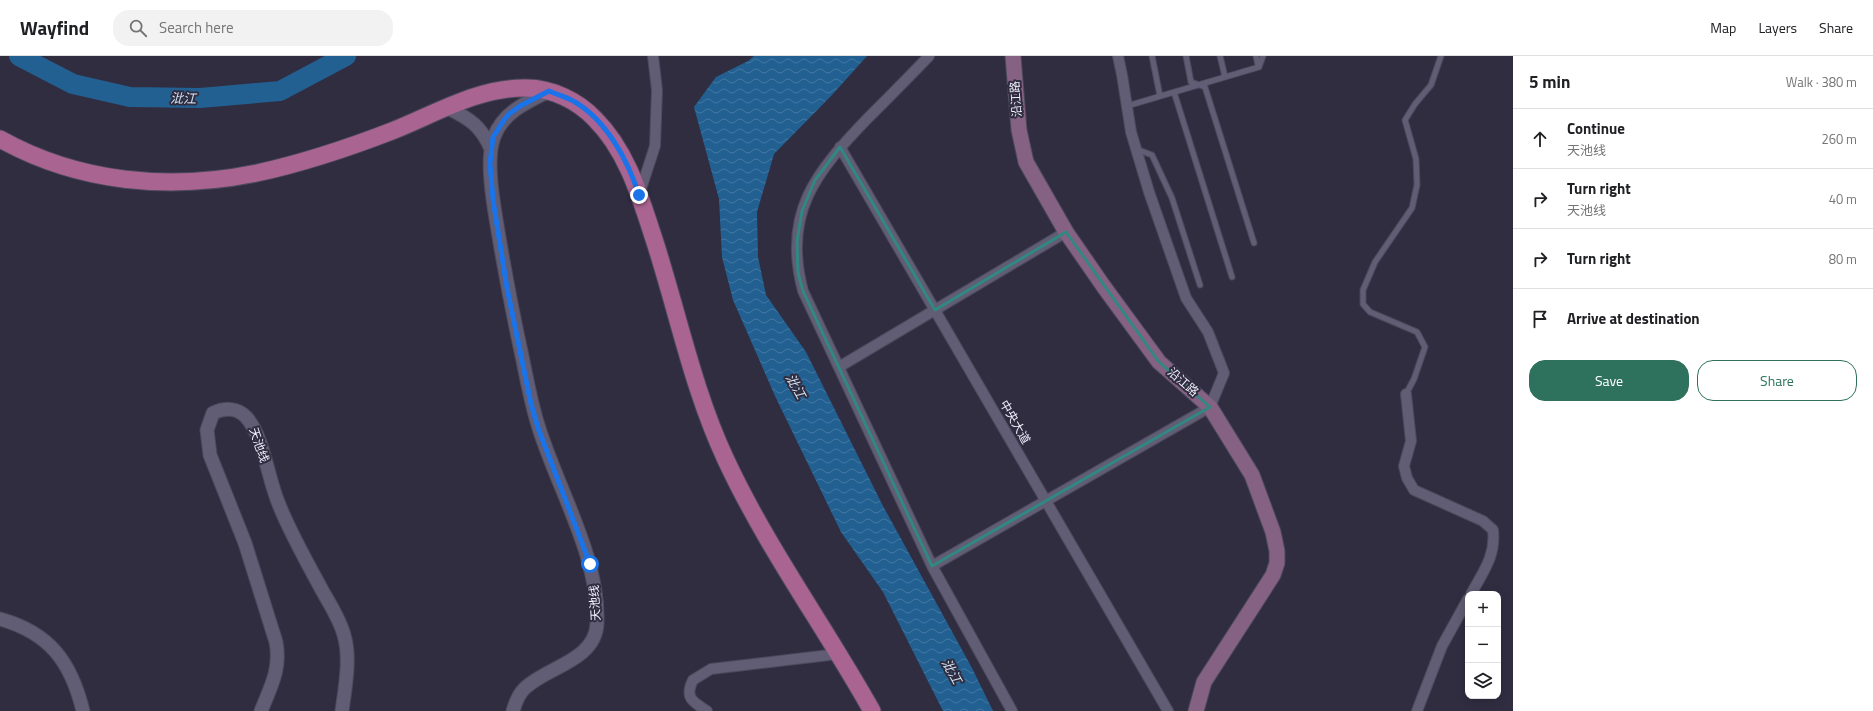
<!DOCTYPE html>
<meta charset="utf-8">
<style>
:root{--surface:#fff;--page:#f2f2f2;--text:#202124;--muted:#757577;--line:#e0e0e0;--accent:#2e725d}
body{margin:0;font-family:"Titillium Web","Noto Sans SC",sans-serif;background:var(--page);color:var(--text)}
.controls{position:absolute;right:12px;bottom:12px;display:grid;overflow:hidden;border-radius:8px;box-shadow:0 2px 10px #0003}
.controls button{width:36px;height:36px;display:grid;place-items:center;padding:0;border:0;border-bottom:1px solid var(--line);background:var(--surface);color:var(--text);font:20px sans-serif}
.stop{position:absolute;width:12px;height:12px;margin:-9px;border:3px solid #1a73e8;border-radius:50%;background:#fff}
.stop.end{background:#1a73e8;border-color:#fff;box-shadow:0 1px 4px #0008}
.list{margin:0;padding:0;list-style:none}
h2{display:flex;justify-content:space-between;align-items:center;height:52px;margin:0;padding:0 16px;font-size:17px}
h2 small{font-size:13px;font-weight:400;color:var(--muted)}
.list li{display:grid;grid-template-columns:26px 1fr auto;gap:12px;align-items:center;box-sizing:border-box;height:60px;padding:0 16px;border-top:1px solid var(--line)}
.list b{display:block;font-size:15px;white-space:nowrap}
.list p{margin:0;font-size:13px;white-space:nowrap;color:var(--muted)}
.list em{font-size:13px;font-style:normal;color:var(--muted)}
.actions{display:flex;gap:8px;padding:12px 16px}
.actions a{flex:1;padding:9px 0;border:1px solid var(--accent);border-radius:16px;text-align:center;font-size:14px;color:var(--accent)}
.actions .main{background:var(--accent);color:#fff}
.icon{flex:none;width:22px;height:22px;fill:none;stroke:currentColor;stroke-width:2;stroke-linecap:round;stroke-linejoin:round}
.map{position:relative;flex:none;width:1513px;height:655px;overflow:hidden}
header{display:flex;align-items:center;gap:24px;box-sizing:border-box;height:56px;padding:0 20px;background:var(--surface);border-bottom:1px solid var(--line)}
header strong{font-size:19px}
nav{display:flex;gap:22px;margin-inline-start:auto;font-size:14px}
.search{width:280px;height:36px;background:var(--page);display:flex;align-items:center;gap:10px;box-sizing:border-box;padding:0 14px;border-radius:16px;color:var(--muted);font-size:15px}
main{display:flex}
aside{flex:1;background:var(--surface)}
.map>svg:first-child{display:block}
.water{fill:url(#water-waves)}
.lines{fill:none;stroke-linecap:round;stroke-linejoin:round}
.river{stroke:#226092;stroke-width:20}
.service-casing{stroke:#4c495b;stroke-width:7}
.minor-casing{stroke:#4c495b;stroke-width:12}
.tertiary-casing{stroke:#4c495b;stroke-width:15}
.secondary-casing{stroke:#4c495b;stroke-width:17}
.primary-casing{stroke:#4c495b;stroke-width:19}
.service{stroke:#605d74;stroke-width:5}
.minor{stroke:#605d74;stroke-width:10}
.tertiary{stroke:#605d74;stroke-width:13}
.secondary{stroke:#856183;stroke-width:15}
.primary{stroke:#aa6491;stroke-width:17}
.route{stroke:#1a73e8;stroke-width:5}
.marked{fill:none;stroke:#318883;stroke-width:3;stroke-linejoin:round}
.labels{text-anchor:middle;stroke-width:4;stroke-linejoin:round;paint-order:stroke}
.street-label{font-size:12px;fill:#f0effc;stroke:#302d41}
.water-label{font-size:13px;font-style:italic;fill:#d4e4f2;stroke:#302d41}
</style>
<header>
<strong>Wayfind</strong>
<div class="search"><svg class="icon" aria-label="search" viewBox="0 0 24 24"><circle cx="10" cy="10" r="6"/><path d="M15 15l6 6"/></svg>Search here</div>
<nav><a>Map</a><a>Layers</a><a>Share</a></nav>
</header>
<main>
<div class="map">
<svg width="1513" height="655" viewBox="0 0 1513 655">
<defs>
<pattern id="water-waves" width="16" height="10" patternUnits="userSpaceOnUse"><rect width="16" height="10" fill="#226092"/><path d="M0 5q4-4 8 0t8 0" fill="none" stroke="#4277a2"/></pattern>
</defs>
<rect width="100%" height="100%" fill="#302d41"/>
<path class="water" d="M754,0H867L832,39L774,98L757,156L758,201L766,239L806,296L883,450L972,612L993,655H943L883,536L841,476L775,340L733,244L722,201L719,143L694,51L716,21L748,5Z"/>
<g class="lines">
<path class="river" d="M19,0L73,28L130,41L200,42L280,35L346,0"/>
<defs>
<path id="service" d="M1152,0L1160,40
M1186,0L1191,26L1205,31L1254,187
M1220,0L1225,21
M1256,0L1258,10
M1259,11L1263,0
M1174,36L1232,221
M1127,50L1259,11
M1136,93L1152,99L1172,142L1200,229
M1406,338L1414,323L1425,291L1417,276L1370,256L1363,248V234L1375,206L1412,152L1417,129L1416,103L1405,64L1415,48L1431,29L1441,0"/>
<path id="minor" d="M929,0C909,21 888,42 867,63C816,116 782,157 803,235L932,510L1012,655
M840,91L1168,655
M639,139L655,90L657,34L653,0
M839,311L1066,176
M1406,338L1411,385L1404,410L1407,422L1414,434L1483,465L1493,474C1496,500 1483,516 1471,538
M932,510L1210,351L1224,317L1208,276L1186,242L1149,136L1131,76L1122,19L1118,0
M707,655C693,646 684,642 693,624L711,613L838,598
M1417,655L1442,590L1468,543"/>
<path id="tertiary" d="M448,52C470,63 481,70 491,93
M0,563C50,577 71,606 83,655
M261,655C271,630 281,613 276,586L245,487L210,399L207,374L213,357C224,352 237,351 246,361C263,379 268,422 278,446C290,477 307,506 323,536C331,550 340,564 344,579C351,602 345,632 342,655
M513,655C515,648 518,639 524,633C546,611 595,605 597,568C600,501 557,432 538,369C531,347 527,324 522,300C513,259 505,217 498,175C494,151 485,104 494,81C503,56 527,46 549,35"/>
<path id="secondary" d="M1013,0L1019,74L1026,106L1066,176L1104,231L1159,306L1210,351L1252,419L1273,476L1277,495V507L1273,519L1204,626L1196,655"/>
<path id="primary" d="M0,83C79,127 169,135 257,117C303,107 348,92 392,75C435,58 479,31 526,32C552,32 578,45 595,63C626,94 639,137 652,177C677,252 692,332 726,404C767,492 825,571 872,655"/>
</defs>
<use href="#service" class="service-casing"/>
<use href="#minor" class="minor-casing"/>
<use href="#tertiary" class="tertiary-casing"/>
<use href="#secondary" class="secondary-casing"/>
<use href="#primary" class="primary-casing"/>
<use href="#service" class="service"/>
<use href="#minor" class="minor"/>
<use href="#tertiary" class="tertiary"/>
<use href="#secondary" class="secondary"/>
<use href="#primary" class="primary"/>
</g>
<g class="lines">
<path class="route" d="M590,508L538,372L531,348L507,232L493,144L490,108L493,81L504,64L509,58L520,50L549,35C558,39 567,41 575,46C607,65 628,105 639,139"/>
</g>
<path class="marked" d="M840,91L935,254L1066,176L1159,306L1210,351L932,510L803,235L798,217L797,185L802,155L815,124Z"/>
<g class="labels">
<g class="street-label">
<text transform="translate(1016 43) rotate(-94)" y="4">沿江路</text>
<text transform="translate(1183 326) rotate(41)" y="4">沿江路</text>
<text transform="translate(1015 366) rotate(60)" y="4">中央大道</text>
<text transform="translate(259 389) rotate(71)" y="4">天池线</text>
<text transform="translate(595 547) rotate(-93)" y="4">天池线</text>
</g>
<g class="water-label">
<text transform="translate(183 42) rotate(1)" y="5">沘江</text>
<text transform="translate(796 330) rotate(61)" y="5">沘江</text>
<text transform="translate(952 615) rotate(61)" y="5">沘江</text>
</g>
</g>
</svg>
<div class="controls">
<button>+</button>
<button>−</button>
<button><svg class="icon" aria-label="layers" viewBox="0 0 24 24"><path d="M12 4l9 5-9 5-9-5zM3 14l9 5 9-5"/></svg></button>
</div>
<div class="stop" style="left:590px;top:508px"></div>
<div class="stop end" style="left:639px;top:139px"></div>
</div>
<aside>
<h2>5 min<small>Walk · 380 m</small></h2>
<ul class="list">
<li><svg class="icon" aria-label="ahead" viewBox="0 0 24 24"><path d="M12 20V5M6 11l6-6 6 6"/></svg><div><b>Continue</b><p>天池线</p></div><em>260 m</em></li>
<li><svg class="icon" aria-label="right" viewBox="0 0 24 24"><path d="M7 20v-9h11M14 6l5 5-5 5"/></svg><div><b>Turn right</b><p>天池线</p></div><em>40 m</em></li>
<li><svg class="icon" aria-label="right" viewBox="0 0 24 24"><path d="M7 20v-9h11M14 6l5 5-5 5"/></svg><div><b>Turn right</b></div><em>80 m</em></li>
<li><svg class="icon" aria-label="arrive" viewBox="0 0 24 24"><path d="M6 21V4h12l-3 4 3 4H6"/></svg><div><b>Arrive at destination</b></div></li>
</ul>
<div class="actions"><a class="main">Save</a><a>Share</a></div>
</aside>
</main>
